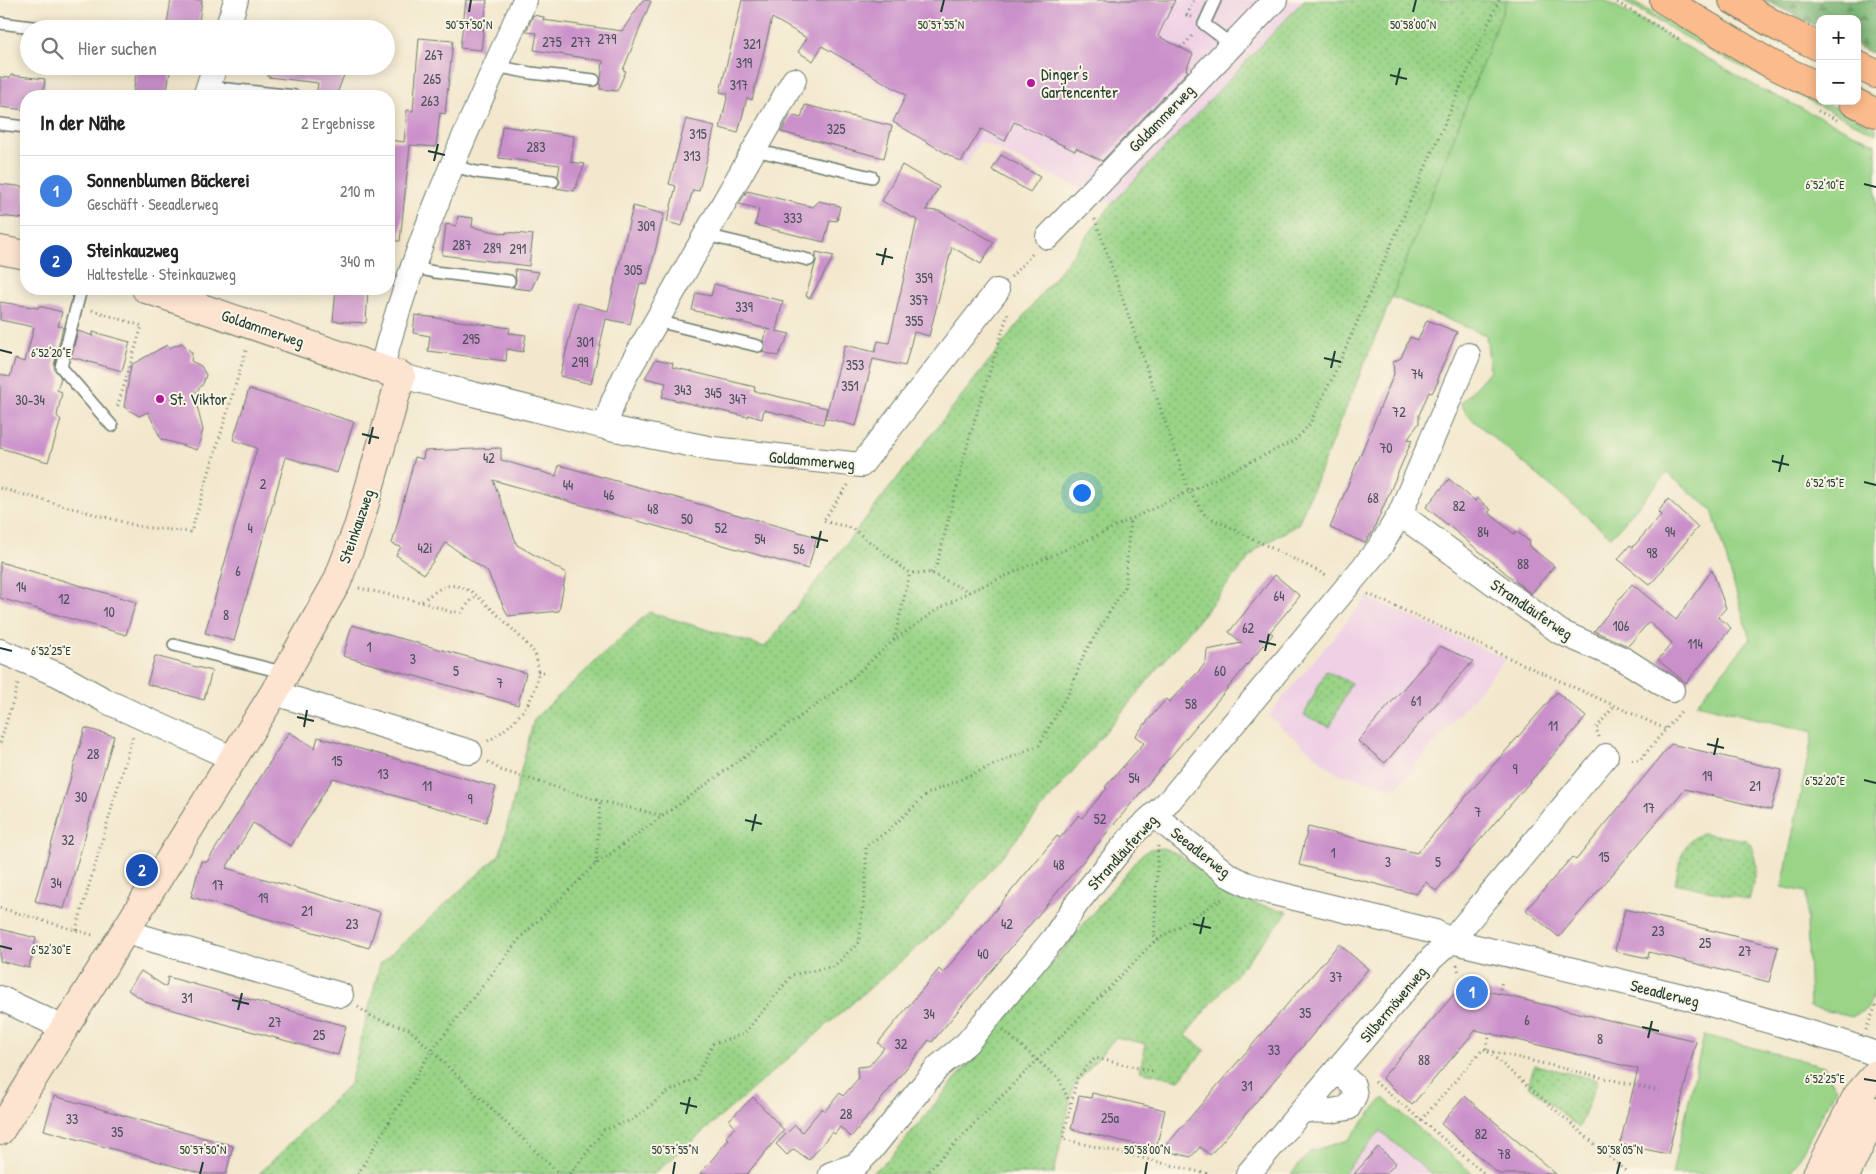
<!DOCTYPE html>
<html lang="de">
<meta charset="utf-8">
<style>
:root{--surface:#fff;--page:#f6f6f6;--text:#222;--muted:#767676;--line:#e0e0e0;--accent:#b45309}
body{margin:0;font-family:"Patrick Hand",sans-serif;background:var(--page);color:var(--text)}
.controls{position:absolute;right:15px;top:15px;display:grid;overflow:hidden;border-radius:10px;box-shadow:0 2px 12px #0003}
.controls button{width:45px;height:45px;display:grid;place-items:center;padding:0;border:0;border-bottom:1px solid var(--line);background:var(--surface);color:var(--text);font:25px sans-serif}
.you{position:absolute;left:1081px;top:492px;width:18px;height:18px;margin:-12px;border:4px solid #fff;border-radius:50%;background:#1a73e8;box-shadow:0 0 0 8px #1a73e833}
.badge{display:grid;place-items:center;width:32px;height:32px;border-radius:50%;background:var(--accent);color:#fff;font-size:16px;font-weight:700}
.pin{position:absolute;translate:-50% -50%;border:2px solid #fff;box-shadow:0 1px 5px #0006}
.list{margin:0;padding:0;list-style:none}
h2{display:flex;justify-content:space-between;align-items:center;height:65px;margin:0;padding:0 20px;font-size:21px}
h2 small{font-size:16px;font-weight:400;color:var(--muted)}
.list li{display:grid;grid-template-columns:32px 1fr auto;gap:15px;align-items:center;box-sizing:border-box;height:70px;padding:0 20px;border-top:1px solid var(--line)}
.list b{display:block;font-size:19px;white-space:nowrap}
.list p{margin:0;font-size:16px;white-space:nowrap;color:var(--muted)}
.list em{font-size:16px;font-style:normal;color:var(--muted)}
.icon{flex:none;width:28px;height:28px;fill:none;stroke:currentColor;stroke-width:2;stroke-linecap:round;stroke-linejoin:round}
.map{position:relative;flex:none;width:1876px;height:1174px;overflow:hidden}
.search{position:absolute;background:var(--surface);box-shadow:0 2px 12px #0003;left:20px;top:20px;width:375px;height:55px;display:flex;align-items:center;gap:12px;box-sizing:border-box;padding:0 18px;border-radius:28px;color:var(--muted);font-size:19px}
.panel{position:absolute;background:var(--surface);box-shadow:0 2px 12px #0003;left:20px;top:90px;width:375px;height:205px;border-radius:20px}
.map>svg:first-child{display:block}
.built{fill:#efd0e5}
.grass{fill:#99d487;stroke:#5c885e}
.forest{fill:url(#forest-firs);stroke:#4c7a54}
.park{fill:url(#park-dots);stroke:#5c885e}
.building{fill:#ca90ca}
.lines{fill:none;stroke-linecap:round;stroke-linejoin:round}
.lane-casing{stroke:#69796a;stroke-width:14}
.street-casing{stroke:#69796a;stroke-width:26}
.secondary-casing{stroke:#69796a;stroke-width:30}
.primary-casing{stroke:#69796a;stroke-width:30}
.path{stroke:#69796a;stroke-width:3;stroke-dasharray:1 4;stroke-linecap:butt}
.lane{stroke:#fff;stroke-width:11}
.street{stroke:#fff;stroke-width:24}
.secondary{stroke:#fde4d1;stroke-width:28}
.primary{stroke:#fbbb8c;stroke-width:28}
.ticks{fill:none;stroke:#1f3d34;stroke-width:2}
.poi-dot{fill:#b5179e;stroke:#fcf5e5;stroke-width:2}
.labels{text-anchor:middle;stroke-width:4;stroke-linejoin:round;paint-order:stroke}
.number-label{font-size:14px;fill:#4a525a}
.poi-label{font-size:16px;fill:#1f3d34;stroke:#fcf5e5;text-anchor:start}
.street-label{font-size:16px;fill:#1f3d34;stroke:#fcf5e5}
.ticks-label{font-size:12px;text-anchor:middle;fill:#1f3d34;stroke:#fcf5e5;stroke-width:4;stroke-linejoin:round;paint-order:stroke}
</style>
<div class="map">
<svg width="1876" height="1174" viewBox="0 0 1876 1174">
<defs>
<pattern id="forest-firs" width="22" height="20" patternUnits="userSpaceOnUse" patternTransform="scale(1.25)"><rect width="22" height="20" fill="#7ab674"/><path d="M5 1l3.5 6h-7zM16 11l3.5 6h-7z" fill="#639560"/></pattern>
<pattern id="park-dots" width="8" height="8" patternUnits="userSpaceOnUse" patternTransform="scale(1.25)"><rect width="8" height="8" fill="#99d487"/><path d="M2 2h.1M6 6h.1" fill="none" stroke="#7cad6f" stroke-width="1.8" stroke-linecap="round"/></pattern>
</defs>
<rect width="100%" height="100%" fill="#fcf5e5"/>
<filter id="ink" filterUnits="userSpaceOnUse"><feTurbulence type="fractalNoise" baseFrequency=".02" numOctaves="2"/><feDisplacementMap in="SourceGraphic" scale="10" xChannelSelector="R" yChannelSelector="G"/><feConvolveMatrix kernelMatrix="1 2 1 2 8 2 1 2 1" color-interpolation-filters="sRGB"/></filter>
<filter id="wash" filterUnits="userSpaceOnUse"><feTurbulence type="fractalNoise" baseFrequency=".0096" numOctaves="4" result="noise"/><feDisplacementMap in="SourceGraphic" scale="20" xChannelSelector="R" yChannelSelector="G"/><feGaussianBlur stdDeviation="1.12" result="paint"/><feColorMatrix in="noise" values="0 0 0 0 0 0 0 0 0 0 0 0 0 0 0 0 0 1.4 0 .05"/><feComposite in="paint" operator="in"/></filter>
<g filter="url(#wash)">
<rect width="100%" height="100%" fill="#f3e8ce"/>
<path class="built" d="M740,0H1304L1112,204L980,141L965,167L890,122L901,97Z
M1367,597L1506,659L1396,788L1336,773L1268,716Z
M1380,1131L1431,1174H1343Z"/>
<path class="grass" d="M1507,0H1605L1761,89L1876,144V987L1868,1008L1852,1017L1810,1007L1806,892L1782,887L1813,732L1696,704L1750,639L1712,510L1667,473L1611,537L1467,415L1461,403L1490,371L1486,335L1392,297Z
M1621,0H1629L1711,46L1876,128V134L1708,50Z
M1704,1035L1824,1066L1836,1089L1790,1174H1672Z
M1383,1098L1473,1174H1431L1380,1131L1343,1174H1291L1311,1151L1348,1140Z"/>
<path class="forest" d="M1765,0H1876V55L1857,46V19H1820V28Z"/>
<path class="park" d="M1304,0H1507L1392,297L1298,524L1257,549L950,919L654,1174H259L350,1084L380,964L500,854L534,719L649,612L765,647L1112,204Z
M1326,671L1351,683L1330,727L1304,715Z
M1703,833L1746,840L1752,847L1757,868L1749,900L1675,883C1680,862 1681,841 1703,833Z
M1163,848L1180,855L1238,899L1288,912L1185,1035L1205,1050L1179,1080L1140,1071L1146,1044L1116,1037L1073,1087L1054,1174H870L892,1156L1140,856L1150,849Z
M1535,1065L1598,1080L1579,1128L1528,1085Z"/>
<g id="blocks">
<path class="building" d="M171,0H202L198,29H166Z
M466,0H487L481,50L460,48Z
M643,0L651,1L623,70L626,71L617,91L600,89L603,61L534,50L537,33L526,32L533,15L544,17L543,20L622,31Z
M742,0H1175L1158,36L1193,54L1186,70L1188,71L1102,161L1076,148L1075,151L1014,122L1005,141L981,129L961,162L893,122L906,95L822,46L813,61L798,52L807,38L772,18L752,100L747,98L738,133L720,128L728,94L720,92Z
M419,38L453,41L445,114L440,113L436,147L410,145L400,241H389V140L404,142L407,110L413,111Z
M137,66H171L166,96H133Z
M268,66H330L329,74L344,75L336,96H316L318,83L268,77Z
M11,75L45,79L43,96H26V110L0,107V77L10,78Z
M805,105L892,126L884,158L781,132L790,115L801,118Z
M686,119L715,126L699,191L693,190L682,226L667,222L676,186L669,184Z
M502,126L574,136L571,162L585,164L574,191L556,188L560,182L558,176L560,165L499,158Z
M1001,155L1040,177L1030,192L992,170Z
M902,165L939,187L926,210L939,211L994,242L981,264L952,247L929,336L914,332L905,366L873,359L856,426L825,418L845,345L875,352L878,341L889,343L917,220L882,201Z
M0,184L25,187L24,202L26,203V219L0,216Z
M747,191L813,207L819,201L840,206L837,221L830,220L824,242L755,225L759,209L739,204Z
M633,206L664,214L647,285L640,283L630,324L606,319L591,384L560,376L578,303L608,311Z
M458,216L473,218L472,227L506,234V232L533,235L529,266L442,255L446,224L456,226Z
M816,252L834,256L810,298L806,296L816,261Z
M515,269L539,272L531,290L513,288L516,281Z
M714,284L783,301L776,331L790,334L778,356L762,352L765,347L763,340L767,329L771,330L692,310L696,293L711,296Z
M336,289H368L366,323L333,321Z
M0,302L38,308L39,306L62,312L58,326L63,327L54,366L61,378L57,390L62,392L57,416L61,420L48,462L0,448V374L10,377L15,359L25,362L34,327L0,320Z
M415,315L510,328L509,333L526,335L523,352L507,349L506,361L428,351L430,336L413,333Z
M1427,320L1457,332L1438,376V382L1432,393L1429,392L1419,415V423L1408,439L1412,440L1373,531L1365,543L1330,528L1394,374L1393,362L1401,358L1410,337L1418,340Z
M78,331L93,336V332L130,342L122,371L71,357Z
M182,343L192,353L191,361L201,366L206,375L203,384L194,394L203,430L197,450L161,439L148,412L139,416L124,407L131,365L167,345L169,348Z
M656,359L673,363L672,367L755,387L754,391L827,408L823,424L764,410L762,419L748,415V417L662,397L666,383L645,378Z
M249,389L354,422L337,473L286,457L234,641L205,633L257,448L233,440Z
M501,448V460L556,476L559,465L817,537L808,569L493,480L517,545L566,573L559,611L508,616L487,571L446,543L424,574L396,555L401,547L392,544L415,457L423,459L424,451Z
M1449,479L1475,501L1477,498L1491,510L1488,512L1514,534L1516,531L1530,542L1528,545L1554,566L1531,594L1426,507Z
M1668,499L1698,527L1650,585L1618,559L1630,545L1633,547L1661,515L1658,512Z
M0,562L136,602L126,635L0,598Z
M1712,570L1726,608L1718,617L1731,628L1686,683L1658,660L1672,643L1649,622L1628,646L1594,631L1632,584L1676,620Z
M1275,575L1300,596L1270,632L1273,634L932,1042L929,1040L851,1137L840,1127L835,1134L832,1132L809,1160L794,1149L787,1155L776,1144L795,1125L802,1132L822,1108L825,1111L840,1093L843,1096L858,1079L857,1067L869,1066L884,1048L878,1043L939,969L943,973L1057,836L1060,838L1079,815L1082,818L1107,788L1105,787L1144,743L1135,736L1166,699L1169,702L1200,670L1206,662L1207,650L1242,643L1229,632Z
M352,625L526,673L518,705L343,656Z
M1440,646L1473,661L1385,763L1358,741Z
M155,656L212,671L204,700L147,684Z
M1557,692L1586,717L1436,891L1426,882L1416,894L1299,865L1308,827L1417,853Z
M85,728L114,736L64,909L35,901Z
M289,732L315,748L318,737L496,787L486,822L333,778L291,846L253,823L226,868L380,912L369,948L191,897L201,861L207,862Z
M1671,744L1782,770L1771,810L1685,789L1559,937L1526,910L1572,857L1576,860Z
M1625,909L1778,947L1769,982L1649,952L1648,958L1615,951Z
M0,929L36,938L29,968L0,961Z
M1339,944L1368,969L1239,1122L1210,1155L1200,1147L1191,1157L1162,1150Z
M141,971L166,987L168,977L346,1026L338,1055L148,1003L128,990Z
M1462,985L1696,1041L1668,1154L1620,1144L1638,1069L1476,1030L1412,1105L1382,1078Z
M1092,1093L1165,1110L1156,1149L1071,1129L1079,1096L1091,1098Z
M54,1096L233,1146L226,1174H203L44,1130Z
M1465,1096L1476,1106L1556,1174H1499L1475,1153L1441,1124Z
M753,1097L784,1130L747,1174H700L729,1139L726,1137L735,1127L729,1120Z
M1378,1147L1396,1163L1386,1174H1354Z"/>
</g>
</g>
<g filter="url(#ink)">
<use href="#blocks" fill-opacity="0" stroke="#69796a" stroke-width="1"/>
<g class="lines">
<defs>
<path id="lane" d="M1215,0L1204,24L1231,44
M0,23L48,29
M495,66L531,73L594,80
M208,87L295,96
M0,124L26,127
M755,150L872,177
M453,166L476,172L553,181
M706,235L809,260
M413,267L434,272L509,281
M81,289L61,367L112,426
M657,321L758,346
M174,645L286,673"/>
<path id="street" d="M227,29L236,0
M205,96L215,66
M1048,237L1275,0
M381,370C414,242 471,120 525,0
M401,376L605,427L713,449L861,465L997,291
M605,427L613,402L625,376L794,80
M1400,514L1560,632L1625,660L1672,690
M0,651L59,675L108,702L234,759
M274,693L470,752
M1154,815L1228,875L1246,884L1270,892L1435,932L1451,941L1682,996L1842,1042L1876,1054
M126,932L341,995
M0,998L64,1028
M1303,1110L1331,1111L1348,1108L1355,1095L1353,1085L1337,1071
M831,1174L856,1165L870,1151L938,1067L967,1043L1054,938L1077,903L1135,832L1170,800L1380,547L1400,514L1468,355
M1248,1174L1432,958L1451,941L1606,756"/>
<path id="secondary" d="M0,250L26,255
M0,1131L274,693L337,582L359,524L401,376L146,289
M1817,1174L1857,1096L1876,1074
M1846,1174L1876,1111"/>
<path id="primary" d="M1664,0L1771,64L1820,87
M1733,0L1780,28L1820,47
M1857,65L1876,74
M1852,101L1876,113"/>
</defs>
<use href="#lane" class="lane-casing"/>
<use href="#street" class="street-casing"/>
<use href="#secondary" class="secondary-casing"/>
<use href="#primary" class="primary-casing"/>
<path class="path" d="M1613,0L1679,39
M1192,17L1187,15L1194,0
M1181,48L1194,34
M1818,111L1837,120
M1095,219L1189,491L1205,515L1328,576
M1011,277L1034,252
M92,310L142,326L117,408
M848,485L823,521L852,528L910,573H931L969,592
M0,488L141,527L191,532L247,347
M931,573L937,564L970,435L1008,313
M359,588L421,602C428,597 438,588 447,586C456,584 468,589 476,595C484,601 532,647 535,654C548,690 516,725 488,741
M1368,594L1666,729
M422,602L451,612H461L476,595
M894,640L910,573
M538,671L548,673
M1599,737L1596,728L1615,705
M0,743L19,681
M1627,759L1640,760L1682,710
M488,762L501,770L600,801L664,816
M596,864L600,801
M0,908L96,936
M76,930L133,735
M1154,942L1158,845
M1457,965L1459,974
M1499,994L1502,981
M358,1007L372,1017L409,1029L559,1174
M1003,1030L1059,1079L1070,1103
M1866,1030L1876,1005
M1490,1033L1486,1050L1659,1091
M1152,1071L1095,1058L1077,1078L1063,1139L1208,1174
M1375,1082L1421,1120L1483,1049L1486,1050L1627,1172
M1421,1120L1485,1174
M358,1174L431,1051L522,936L596,864L848,682L894,640L935,611L969,592L1083,542L1294,441L1309,425L1335,372L1499,0
M570,1174L604,1130L634,1119L666,1093L695,1079L713,1044L744,1034L792,975L834,966L859,942L866,879V846L889,830L927,794L1039,745L1071,688L1084,654L1125,587L1130,520
M925,1174L1154,942L1225,897"/>
<use href="#lane" class="lane"/>
<use href="#street" class="street"/>
<use href="#secondary" class="secondary"/>
<use href="#primary" class="primary"/>
</g>
</g>
<path class="ticks" d="M469,12L471,0M941,12L944,0M1413,12L1416,0M1390,75L1407,79M1396,85L1400,68M428,151L445,155M434,161L438,144M1864,184L1876,187M876,254L893,258M882,265L886,248M0,350L12,353M1324,358L1341,362M1331,368L1335,351M362,434L379,438M369,444L373,427M1772,461L1789,465M1779,472L1783,455M1864,482L1876,485M811,537L828,541M817,548L821,531M1259,641L1276,645M0,648L12,651M1265,651L1269,634M297,717L314,721M304,727L307,710M1707,744L1724,748M1714,755L1718,738M1864,780L1876,783M745,820L762,824M752,831L756,814M1193,924L1211,928M1200,934L1204,917M0,946L12,949M232,1000L249,1004M238,1010L242,993M1642,1027L1659,1031M1648,1038L1652,1021M1864,1079L1876,1081M680,1103L697,1107M686,1114L690,1097M200,1174L203,1162M673,1174L675,1162M1145,1174L1147,1162M1617,1174L1620,1162"/>
<g class="poi-dot">
<circle cx="1031" cy="83" r="5"/>
<circle cx="160" cy="399" r="5"/>
</g>
<g class="labels">
<g class="number-label">
<text x="607" y="44">279</text>
<text x="552" y="47">275</text>
<text x="581" y="47">277</text>
<text x="752" y="49">321</text>
<text x="434" y="60">267</text>
<text x="744" y="68">319</text>
<text x="432" y="84">265</text>
<text x="739" y="90">317</text>
<text x="430" y="106">263</text>
<text x="836" y="134">325</text>
<text x="698" y="139">315</text>
<text x="536" y="152">283</text>
<text x="692" y="161">313</text>
<text x="793" y="223">333</text>
<text x="646" y="231">309</text>
<text x="462" y="250">287</text>
<text x="492" y="253">289</text>
<text x="518" y="254">291</text>
<text x="633" y="275">305</text>
<text x="924" y="283">359</text>
<text x="919" y="305">357</text>
<text x="744" y="312">339</text>
<text x="914" y="326">355</text>
<text x="471" y="344">295</text>
<text x="585" y="347">301</text>
<text x="580" y="367">299</text>
<text x="855" y="370">353</text>
<text x="1417" y="379">74</text>
<text x="850" y="391">351</text>
<text x="683" y="395">343</text>
<text x="713" y="398">345</text>
<text x="738" y="404">347</text>
<text x="30" y="405">30-34</text>
<text x="1399" y="417">72</text>
<text x="1386" y="453">70</text>
<text x="489" y="463">42</text>
<text x="263" y="489">2</text>
<text x="568" y="490">44</text>
<text x="609" y="500">46</text>
<text x="1373" y="503">68</text>
<text x="1459" y="511">82</text>
<text x="653" y="514">48</text>
<text x="687" y="524">50</text>
<text x="250" y="533">4</text>
<text x="721" y="533">52</text>
<text x="1483" y="537">84</text>
<text x="1670" y="537">94</text>
<text x="760" y="544">54</text>
<text x="425" y="553">42i</text>
<text x="799" y="554">56</text>
<text x="1652" y="558">98</text>
<text x="1523" y="569">88</text>
<text x="238" y="576">6</text>
<text x="21" y="592">14</text>
<text x="1279" y="601">64</text>
<text x="64" y="604">12</text>
<text x="109" y="617">10</text>
<text x="226" y="620">8</text>
<text x="1621" y="631">106</text>
<text x="1248" y="633">62</text>
<text x="1695" y="649">114</text>
<text x="369" y="652">1</text>
<text x="413" y="664">3</text>
<text x="456" y="676">5</text>
<text x="1220" y="676">60</text>
<text x="500" y="688">7</text>
<text x="1416" y="706">61</text>
<text x="1191" y="709">58</text>
<text x="1553" y="731">11</text>
<text x="93" y="759">28</text>
<text x="337" y="766">15</text>
<text x="1515" y="774">9</text>
<text x="383" y="779">13</text>
<text x="1707" y="781">19</text>
<text x="1134" y="783">54</text>
<text x="427" y="791">11</text>
<text x="1755" y="791">21</text>
<text x="81" y="802">30</text>
<text x="470" y="804">9</text>
<text x="1649" y="813">17</text>
<text x="1478" y="817">7</text>
<text x="1100" y="824">52</text>
<text x="68" y="845">32</text>
<text x="1333" y="858">1</text>
<text x="1604" y="862">15</text>
<text x="1388" y="867">3</text>
<text x="1438" y="867">5</text>
<text x="1059" y="870">48</text>
<text x="56" y="888">34</text>
<text x="218" y="890">17</text>
<text x="263" y="903">19</text>
<text x="307" y="916">21</text>
<text x="352" y="929">23</text>
<text x="1007" y="929">42</text>
<text x="1658" y="936">23</text>
<text x="1705" y="948">25</text>
<text x="1745" y="956">27</text>
<text x="983" y="959">40</text>
<text x="1336" y="982">37</text>
<text x="187" y="1003">31</text>
<text x="1305" y="1018">35</text>
<text x="929" y="1019">34</text>
<text x="1527" y="1025">6</text>
<text x="275" y="1027">27</text>
<text x="319" y="1040">25</text>
<text x="1600" y="1044">8</text>
<text x="901" y="1049">32</text>
<text x="1274" y="1055">33</text>
<text x="1424" y="1065">88</text>
<text x="1247" y="1091">31</text>
<text x="846" y="1119">28</text>
<text x="1110" y="1123">25a</text>
<text x="72" y="1124">33</text>
<text x="117" y="1137">35</text>
<text x="1481" y="1139">82</text>
<text x="1504" y="1159">78</text>
</g>
<g class="poi-label">
<text x="1041" y="80">Dinger's<tspan x="1041" dy="18">Gartencenter</tspan></text>
<text x="170" y="405">St. Viktor</text>
</g>
<g class="street-label">
<text transform="translate(1161 118) rotate(-46)" y="6">Goldammerweg</text>
<text transform="translate(263 328) rotate(19)" y="6">Goldammerweg</text>
<text transform="translate(812 460) rotate(5)" y="6">Goldammerweg</text>
<text transform="translate(356 526) rotate(-71)" y="6">Steinkauzweg</text>
<text transform="translate(1532 609) rotate(34)" y="6">Strandläuferweg</text>
<text transform="translate(1122 852) rotate(-48)" y="6">Strandläuferweg</text>
<text transform="translate(1201 852) rotate(38)" y="6">Seeadlerweg</text>
<text transform="translate(1665 993) rotate(14)" y="6">Seeadlerweg</text>
<text transform="translate(1393 1004) rotate(-50)" y="6">Silbermöwenweg</text>
</g>
</g>
<g class="ticks-label">
<text x="469" y="29">50°57'50"N</text>
<text x="941" y="29">50°57'55"N</text>
<text x="1413" y="29">50°58'00"N</text>
<text x="1825" y="189">6°52'10"E</text>
<text x="51" y="357">6°52'20"E</text>
<text x="1825" y="487">6°52'15"E</text>
<text x="51" y="655">6°52'25"E</text>
<text x="1825" y="785">6°52'20"E</text>
<text x="51" y="954">6°52'30"E</text>
<text x="1825" y="1083">6°52'25"E</text>
<text x="203" y="1154">50°57'50"N</text>
<text x="675" y="1154">50°57'55"N</text>
<text x="1147" y="1154">50°58'00"N</text>
<text x="1620" y="1154">50°58'05"N</text>
</g>
</svg>
<div class="controls">
<button>+</button>
<button>−</button>
</div>
<div class="you"></div>
<div class="pin badge" style="left:1472px;top:992px;background:#3f7fe0">1</div>
<div class="pin badge" style="left:142px;top:870px;background:#1a4fb4">2</div>
<div class="search"><svg class="icon" aria-label="search" viewBox="0 0 24 24"><circle cx="10" cy="10" r="6"/><path d="M15 15l6 6"/></svg>Hier suchen</div>
<section class="panel">
<h2>In der Nähe<small>2 Ergebnisse</small></h2>
<ul class="list">
<li><span class="badge" style="background:#3f7fe0">1</span><div><b>Sonnenblumen Bäckerei</b><p>Geschäft · Seeadlerweg</p></div><em>210 m</em></li>
<li><span class="badge" style="background:#1a4fb4">2</span><div><b>Steinkauzweg</b><p>Haltestelle · Steinkauzweg</p></div><em>340 m</em></li>
</ul>
</section>
</div>
